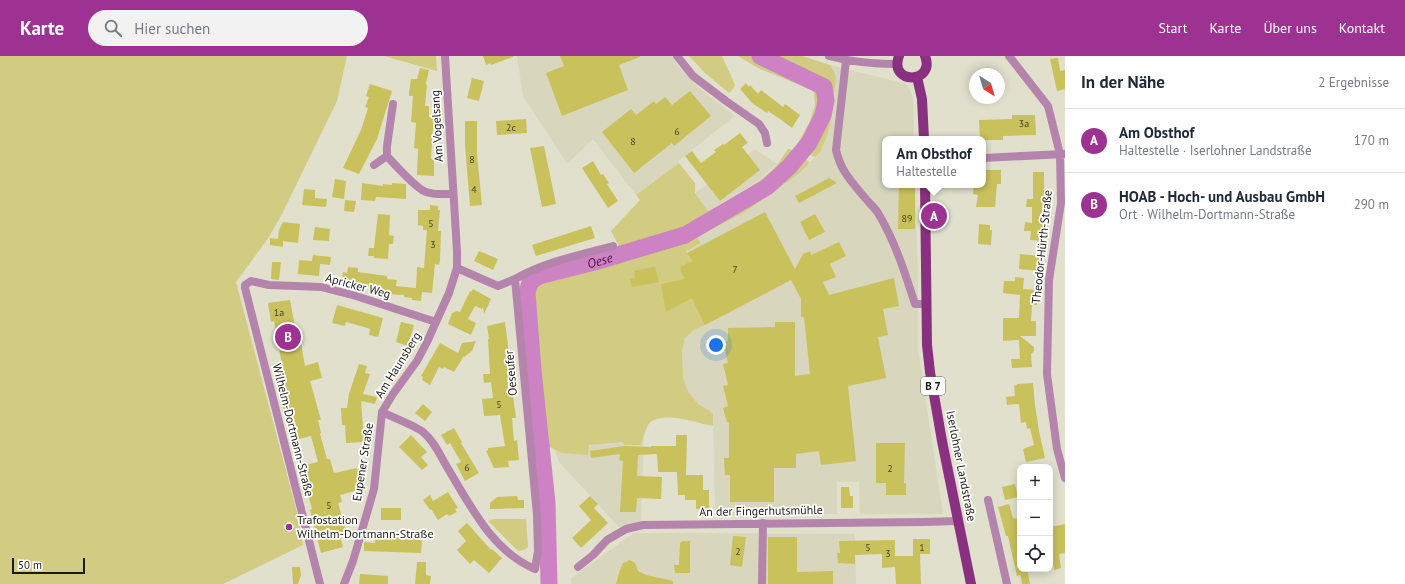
<!DOCTYPE html>
<html lang="de">
<meta charset="utf-8">
<style>
:root{--surface:#fff;--page:#f2f2f3;--text:#1f2937;--muted:#747a83;--line:#e0e1e3;--accent:#9d3293}
body{margin:0;font-family:"PT Sans",sans-serif;background:var(--page);color:var(--text)}
.controls{position:absolute;right:12px;bottom:12px;display:grid;overflow:hidden;border-radius:8px;box-shadow:0 2px 10px #0003}
.controls button{width:36px;height:36px;display:grid;place-items:center;padding:0;border:0;border-bottom:1px solid var(--line);background:var(--surface);color:var(--text);font:20px sans-serif}
.compass{position:absolute;left:969px;top:12px;width:36px;height:36px;border-radius:50%;background:var(--surface);box-shadow:0 2px 10px #0003;rotate:143deg}
.scale{position:absolute;left:12px;bottom:10px;width:73px;box-sizing:border-box;padding-left:4px;border:2px solid #1b1a14;border-top:0;font-size:11px;line-height:14px;white-space:nowrap;color:#1b1a14;-webkit-text-stroke:3px #fff;paint-order:stroke}
.you{position:absolute;left:716px;top:289px;width:14px;height:14px;margin:-10px;border:3px solid #fff;border-radius:50%;background:#1a73e8;box-shadow:0 0 0 6px #1a73e833}
.badge{display:grid;place-items:center;width:26px;height:26px;border-radius:50%;background:var(--accent);color:#fff;font-size:13px;font-weight:700}
.pin{position:absolute;translate:-50% -50%;border:2px solid #fff;box-shadow:0 1px 4px #0006}
.popup{position:absolute;left:882px;top:80px;width:104px;height:52px;box-sizing:border-box;display:grid;place-content:center;border-radius:8px;background:var(--surface);filter:drop-shadow(0 1px 3px #0005);font-size:13px;white-space:nowrap;color:var(--muted)}
.popup b{font-size:15px;color:var(--text)}
.popup::after{content:'';position:absolute;left:50%;top:100%;margin-left:-8px;border:8px solid transparent;border-top-color:var(--surface)}
.list{margin:0;padding:0;list-style:none}
h2{display:flex;justify-content:space-between;align-items:center;height:52px;margin:0;padding:0 16px;font-size:17px}
h2 small{font-size:13px;font-weight:400;color:var(--muted)}
.list li{display:grid;grid-template-columns:26px 1fr auto;gap:12px;align-items:center;box-sizing:border-box;height:64px;padding:0 16px;border-top:1px solid var(--line)}
.list b{display:block;font-size:15px;white-space:nowrap}
.list p{margin:0;font-size:13px;white-space:nowrap;color:var(--muted)}
.list em{font-size:13px;font-style:normal;color:var(--muted)}
.icon{flex:none;width:22px;height:22px;fill:none;stroke:currentColor;stroke-width:2;stroke-linecap:round;stroke-linejoin:round}
.map{position:relative;flex:none;width:1065px;height:528px;overflow:hidden}
header{display:flex;align-items:center;gap:24px;box-sizing:border-box;height:56px;padding:0 20px;background:var(--accent);color:#fff}
header strong{font-size:19px}
nav{display:flex;gap:22px;margin-inline-start:auto;font-size:14px}
.search{width:280px;height:36px;background:var(--page);display:flex;align-items:center;gap:10px;box-sizing:border-box;padding:0 14px;border-radius:22px;color:var(--muted);font-size:15px}
main{display:flex}
aside{flex:1;background:var(--surface)}
.map>svg:first-child{display:block}
.built{fill:#d8d7bd}
.green{fill:#d1cc81}
.lines{fill:none;stroke-linecap:round;stroke-linejoin:round}
.river{stroke:#cd83c3;stroke-width:17}
.building{fill:#c9c15c}
.minor{stroke:#b584ad;stroke-width:8}
.primary{stroke:#8a3081;stroke-width:10}
.poi-dot{fill:#9d3293;stroke:#fff;stroke-width:1.5}
.labels{text-anchor:middle;stroke-width:3.5;stroke-linejoin:round;paint-order:stroke}
.number-label{font-size:10px;fill:#464426}
.shield{fill:#fff;stroke:#5f5f5a;stroke-width:1}
.shield-label{font-size:11px;font-weight:bold;fill:#1b1a14}
.street-label{font-size:12px;fill:#1b1a14;stroke:#fff}
.poi-label{font-size:12px;fill:#1b1a14;stroke:#fff;text-anchor:start}
.water-label{font-size:13px;font-style:italic;fill:#4f0b4a;stroke:#fff}
</style>
<header>
<strong>Karte</strong>
<div class="search"><svg class="icon" aria-label="search" viewBox="0 0 24 24"><circle cx="10" cy="10" r="6"/><path d="M15 15l6 6"/></svg>Hier suchen</div>
<nav><a>Start</a><a>Karte</a><a>Über uns</a><a>Kontakt</a></nav>
</header>
<main>
<div class="map">
<svg width="1065" height="528" viewBox="0 0 1065 528">
<rect width="100%" height="100%" fill="#e1e0cd"/>
<path class="built" d="M517,0H672L678,10L698,31L735,60L678,105L679,107L636,139L593,83L567,108L523,40Z
M830,9L903,27L908,30L913,41L914,83H885V129H915L918,216V293L943,458H860L859,426H837V458H764L715,460L713,358L710,355L698,348L688,335L683,322L682,295L685,282L694,274L705,269L692,242L707,234L686,195L697,181L745,156L797,119L821,95L828,77L832,59L836,22L834,15Z
M756,93L759,96L777,108L751,130L708,155L695,137L714,124Z
M644,382L641,465L619,471L559,406L554,392L561,397L588,399L589,389L624,386L641,389Z
M634,477L855,478L856,528H571V522Z"/>
<path class="green" d="M0,0H347L337,45L282,158L269,181L236,226L298,460L303,489L223,528H0Z
M384,0H436L437,15Z
M689,0H722L735,29L734,32L729,37L705,17Z
M738,0H802L830,9L834,15L836,22L832,59L828,77L821,95L815,101L808,98L797,89L810,65L815,49L814,36L812,34L760,13Z
M788,93H790L794,95L780,113L756,132L701,165L673,177L620,192L611,175L640,144L636,139L679,107L695,127V137L708,155C732,143 759,128 777,109C781,104 784,98 788,93Z
M804,101L809,106L807,110L797,119L745,156L697,181L701,187L686,195L707,235L705,269L694,274L685,282L682,295L683,322L688,335L698,348L710,355L713,358V370C697,367 659,353 648,369C645,375 643,383 641,389H624L623,386L589,389L588,399L561,397L548,390L544,341L533,235L535,230L561,218L615,206L661,193L693,180L736,157L773,134L786,122Z
M494,463H526L528,491L524,494L518,495L488,465Z"/>
<g class="lines">
<path class="river" id="s1" d="M549,528L547,447L533,314L527,237L530,226L539,220L598,205L685,179L767,131L789,111L809,87L823,59L826,45L824,31L760,0"/>
</g>
<path class="building" d="M483,0H513V1L491,9L490,7L486,9Z
M560,0H640V1L619,9L628,34L562,60L546,17L564,10Z
M1058,2L1060,15L1065,14V33L1057,35L1050,3Z
M420,12L429,14L426,28L427,29L425,50H429V61L440,62V73H433L432,85L431,103H434V120L417,119L418,93L414,92L416,67L411,66L413,40H409V36L411,23H417Z
M472,22L484,25L479,45L467,42Z
M746,27L749,31L750,29L758,38L761,34L783,51L785,48L800,59L792,72L780,63L768,55L767,57L752,47L740,33Z
M370,28L392,35L377,83L359,118L343,112L361,74L368,52L365,51L369,41L366,40Z
M690,35L711,60L674,90L672,87L634,117L602,76L631,53L636,59L654,45L656,48L665,41L672,49Z
M1012,59H1035L1036,79L1003,80V84H983V83H980L979,64L1012,63Z
M526,63L527,77L497,79L496,65Z
M465,65H477V98L482,149L470,150L465,89Z
M740,77L748,87L742,91L760,114L720,145L685,100L692,95L701,107L716,96L714,94L723,88L724,89Z
M544,90L556,148L542,151L530,92Z
M593,105L601,119L603,118L609,127L607,128L618,145L608,152L582,112Z
M986,114H1001V128H997L995,151H976L978,139L973,138L974,129H983V121H986Z
M1033,116H1044V135H1046V143H1044L1042,185L1030,184L1031,175H1024L1025,166L1032,167V151H1026L1027,143H1033Z
M829,122L837,127L799,147L795,140Z
M335,123L346,125L344,143L332,141Z
M362,127L383,130V128L392,129V127L406,128V143L376,141L375,145L361,144Z
M899,129H915V173H898Z
M304,133L315,134V142L327,143L326,151L302,149Z
M345,144L356,145L354,156L344,155Z
M430,149L438,150V154H440L438,175H441L440,204L439,209L435,208L432,237L422,236L421,245L412,244V242L404,241V239L385,238V235L375,234V232L356,230L357,227L342,225L343,216L347,217L348,211L358,212V216L387,220V223L397,224L396,230L416,232L417,211L424,212L427,174H423V170L418,169V154H430Z
M765,156L795,213L803,198L810,195L811,199L839,186L846,200L830,208L836,221L823,226L829,239L894,222L899,250L883,253L888,279L878,281L886,322L848,330L856,405L821,409L819,395L796,398V412H774V446H730V419H725L724,402H729V366H727L723,352L728,350L723,330L728,329L723,308L728,307L723,286L728,285V272L775,271V266H795V320L810,318L804,261H801V243L791,224L705,269L692,242L666,256L661,228L685,223L680,214H681L680,211L692,205L687,197Z
M378,158L390,159L389,179L394,180L393,188H389L388,203L374,202V200H368L369,192H374Z
M815,158L825,176L809,184L800,166Z
M283,166L300,168L298,187L283,185V191L270,189V182L278,183L279,174Z
M979,168L990,169V174H992L991,189L978,188Z
M591,170L595,182L536,200L532,189Z
M315,171L330,173L329,185L313,184Z
M479,195L498,203L493,214L474,205Z
M1020,198L1040,200L1039,215L1019,213Z
M313,199L331,201L330,209L320,208L319,220L298,218L299,204L312,205Z
M272,206H281L279,224L271,223Z
M655,211L659,226L632,231L630,223L635,222L634,215Z
M1015,221L1024,222L1023,233L1038,234L1037,249H1032L1031,265H1036V280H1020L1034,291V295L1031,298L1032,311L1012,312L1011,303H1020L1019,284L1003,285V262H1019L1020,239L1003,237L1004,225H1015Z
M473,233L491,243L484,258L483,251L482,253L475,250L468,263L476,267L471,279L448,268L452,257L457,255L460,256L470,235L471,236Z
M290,244L295,271L298,270L305,310L318,306L322,322L310,325L321,364H318L321,377L320,378L327,403H330L334,417L357,412L362,433L340,439L342,446L338,447L346,475L339,477L343,491L321,497L310,454L312,453L301,410L318,406L311,380L299,383L292,357L285,359L273,312L282,309L274,265L271,266L268,247Z
M337,249L383,262L378,281L369,279L370,273L364,271L346,266L345,270L332,267Z
M401,266L414,269L408,290L396,286Z
M505,266L512,322L507,323L509,340H513L516,362H512L514,385L517,384L519,404L508,405L509,411L494,412L486,395L488,394V392L505,390L500,359L484,360L482,343L493,342L491,326L484,327L483,318H490L488,283H489L487,270Z
M476,285L472,295L464,301V300L454,316L444,311L443,313L439,311L430,329L422,324L423,321L421,320L440,287L458,297L462,287Z
M359,308L367,310L365,317L370,318L363,338L377,341L375,348L361,345L364,386L346,387L345,369H342L341,352H347L349,338Z
M1033,327L1035,349L1039,375L1045,402L1026,406L1023,393L1034,389L1030,372L1027,373L1026,366L1021,367L1019,348L1007,349L1006,341L1015,340L1014,330L1017,329V328Z
M423,348L432,356L425,365L415,357Z
M454,372L462,386L461,387L479,417L465,425L456,408L461,406L450,387L447,389L441,379Z
M411,379L427,396L421,401L428,409L422,414L399,391Z
M676,379H687L686,419H703V434H709V453H696V444H685V439H678L677,416H658L657,398L638,399L637,420L662,421L661,443L637,442L636,456H620L623,405L619,404L620,398L591,402L590,395L624,390L651,391V390H676Z
M876,387H905L904,427H906V439H886V427H876Z
M1015,428L1018,441L1005,444L1002,431Z
M841,431H849L850,440H853V452H841Z
M448,436L458,452L455,453L457,456L449,460L447,458L438,464L431,453L430,454L423,444L430,439L433,445Z
M517,440L518,444H524V452L490,453V447L497,441Z
M590,440L598,448L594,452L608,467L581,492L572,482L591,464L579,450Z
M1009,448L1013,462L1020,463V513H1027L1030,528H1022L1020,517V519L1017,520L1008,480H1006L998,451Z
M381,452H401V464H381Z
M467,467L491,494L492,493L502,502L489,517L474,504L470,508L457,494L466,485L458,475Z
M1065,468V497L1059,498L1061,512L1054,514L1050,494V471Z
M733,480L746,481L742,511L730,509Z
M375,481L422,482L421,497L364,495V486L375,487Z
M768,481H797V516L833,515V528H768Z
M913,483H930V498H920L921,528H896L895,511L882,512V498L855,499V508L838,507L837,497H840L839,485L895,484V500H913Z
M683,485H690V517H675L674,509H679L680,487Z
M630,504L635,507L638,515L646,519L673,525V528H616L620,514L623,507Z
M417,506H426V519L431,520L430,528H415Z
M292,511H300L301,519L298,528H293Z
M360,518L388,520V528H359Z"/>
<g class="lines">
<path class="minor" d="M445,0L457,195V212L449,237L427,286L417,305L393,338L382,356C392,361 416,370 423,376C434,385 440,399 447,411C470,449 492,495 535,513L538,495L537,459L515,223C545,206 579,199 613,190
M677,0L693,20L726,45L759,68L765,77L767,87
M829,0C851,6 874,8 897,8
M1009,0L1048,50L1060,98L1061,147L1049,224L1047,318L1057,393L1065,422
M846,4L836,94C841,116 852,126 866,143C870,148 875,152 878,157C895,185 905,217 915,248H926
M393,48L387,90V100C394,108 417,133 426,136C434,139 444,138 453,138
M983,102L1064,98
M374,109L387,100
M457,212L498,230L515,223
M988,444L1007,528
M578,511L593,499L607,484L626,473L643,469L923,466L959,465
M320,528L245,232V229L251,225L269,229L321,231L356,240L436,266
M344,528L353,505L374,433L382,356
M762,528L763,467"/>
<path class="primary" d="M899,0C888,29 936,28 925,0
M917,21L922,43L924,83
M925,129L927,289L930,316L942,385L971,528"/>
</g>
<circle class="poi-dot" cx="289" cy="471" r="4"/>
<g class="labels">
<g class="number-label">
<text x="1024" y="71">3a</text>
<text x="511" y="75">2c</text>
<text x="677" y="79">6</text>
<text x="633" y="89">8</text>
<text x="472" y="107">8</text>
<text x="474" y="137">4</text>
<text x="907" y="166">89</text>
<text x="431" y="171">5</text>
<text x="433" y="192">3</text>
<text x="735" y="217">7</text>
<text x="279" y="260">1a</text>
<text x="499" y="352">5</text>
<text x="467" y="415">6</text>
<text x="890" y="416">2</text>
<text x="329" y="453">5</text>
<text x="868" y="495">5</text>
<text x="922" y="495">1</text>
<text x="738" y="499">2</text>
<text x="888" y="501">3</text>
</g>
<rect class="shield" x="921" y="321" width="24" height="18" rx="3"/>
<g class="shield-label">
<text x="933" y="334">B 7</text>
</g>
<g class="street-label">
<text transform="translate(437 70) rotate(-93)" y="4">Am Vogelsang</text>
<text transform="translate(1042 191) rotate(-84)" y="4">Theodor-Hürth-Straße</text>
<text transform="translate(358 230) rotate(15)" y="4">Apricker Weg</text>
<text transform="translate(398 309) rotate(-58)" y="4">Am Haunsberg</text>
<text transform="translate(511 317) rotate(-95)" y="4">Oeseufer</text>
<text transform="translate(293 374) rotate(76)" y="4">Wilhelm-Dortmann-Straße</text>
<text transform="translate(363 406) rotate(-81)" y="4">Eupener Straße</text>
<text transform="translate(961 410) rotate(79)" y="4">Iserlohner Landstraße</text>
<text transform="translate(761 455) rotate(-1)" y="4">An der Fingerhutsmühle</text>
</g>
<g class="poi-label">
<text x="297" y="468">Trafostation<tspan x="297" dy="14">Wilhelm-Dortmann-Straße</tspan></text>
</g>
<g class="water-label">
<text dy="5" stroke="none"><textPath href="#s1" startOffset="377">Oese</textPath></text>
</g>
</g>
</svg>
<div class="controls">
<button>+</button>
<button>−</button>
<button><svg class="icon" aria-label="locate" viewBox="0 0 24 24"><circle cx="12" cy="12" r="6"/><path d="M12 2v4M12 18v4M2 12h4M18 12h4"/></svg></button>
</div>
<svg class="compass" viewBox="-18 -18 36 36"><path d="M0-13l5 13h-10z" fill="#e53935"/><path d="M0 13l5-13h-10z" fill="#747a83"/></svg>
<div class="scale">50 m</div>
<div class="you"></div>
<div class="pin badge" style="left:934px;top:160px">A</div>
<div class="popup"><b>Am Obsthof</b>Haltestelle</div>
<div class="pin badge" style="left:288px;top:281px">B</div>
</div>
<aside>
<h2>In der Nähe<small>2 Ergebnisse</small></h2>
<ul class="list">
<li><span class="badge">A</span><div><b>Am Obsthof</b><p>Haltestelle · Iserlohner Landstraße</p></div><em>170 m</em></li>
<li><span class="badge">B</span><div><b>HOAB - Hoch- und Ausbau GmbH</b><p>Ort · Wilhelm-Dortmann-Straße</p></div><em>290 m</em></li>
</ul>
</aside>
</main>
